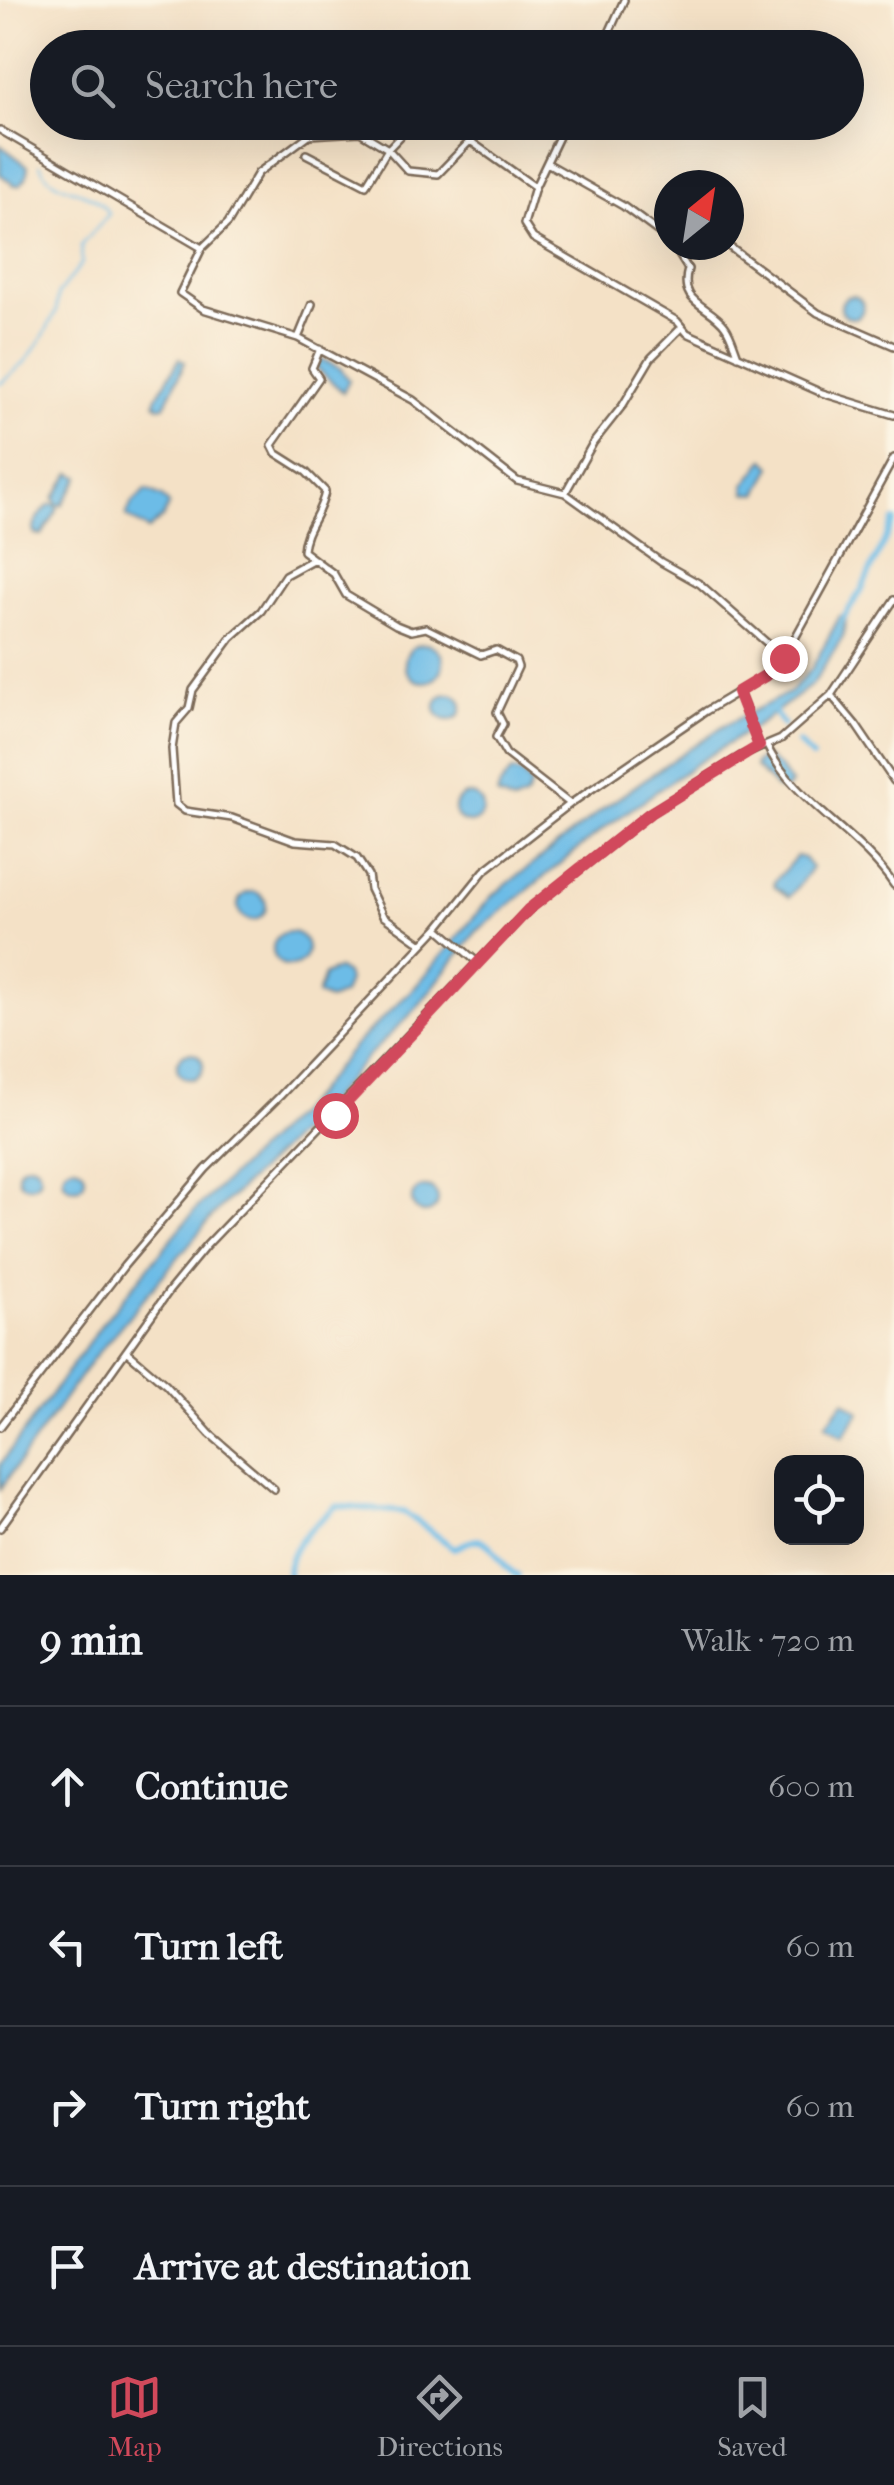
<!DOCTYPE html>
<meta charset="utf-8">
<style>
:root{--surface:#171b24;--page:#242831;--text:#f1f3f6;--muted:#9ea1a6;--line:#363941;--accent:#d1495b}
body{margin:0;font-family:"IM FELL French Canon",serif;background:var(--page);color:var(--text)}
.controls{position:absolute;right:30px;bottom:30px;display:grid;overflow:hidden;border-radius:20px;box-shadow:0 10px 40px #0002}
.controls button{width:90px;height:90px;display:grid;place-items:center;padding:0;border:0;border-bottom:2px solid var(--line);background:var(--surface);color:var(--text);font:50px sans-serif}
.compass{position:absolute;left:654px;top:170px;width:90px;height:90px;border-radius:50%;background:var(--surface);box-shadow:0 10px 40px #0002;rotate:30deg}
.stop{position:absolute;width:30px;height:30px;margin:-22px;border:8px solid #d1495b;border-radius:50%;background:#fff}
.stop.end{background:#d1495b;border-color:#fff;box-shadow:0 2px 10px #0008}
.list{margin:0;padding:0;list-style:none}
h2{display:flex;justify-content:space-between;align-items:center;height:130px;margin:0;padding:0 40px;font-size:42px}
h2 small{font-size:32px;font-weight:400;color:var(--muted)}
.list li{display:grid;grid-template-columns:65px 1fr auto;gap:30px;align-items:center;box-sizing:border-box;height:160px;padding:0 40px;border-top:2px solid var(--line)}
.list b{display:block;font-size:38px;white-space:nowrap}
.list em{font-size:32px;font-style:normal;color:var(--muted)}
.icon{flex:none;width:55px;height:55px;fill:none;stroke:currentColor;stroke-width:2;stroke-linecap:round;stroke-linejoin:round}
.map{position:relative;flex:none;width:894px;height:1575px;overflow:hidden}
.search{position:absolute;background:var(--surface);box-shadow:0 10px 40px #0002;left:30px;right:30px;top:30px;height:110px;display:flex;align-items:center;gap:25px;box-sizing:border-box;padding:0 35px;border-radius:55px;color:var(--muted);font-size:38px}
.sheet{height:770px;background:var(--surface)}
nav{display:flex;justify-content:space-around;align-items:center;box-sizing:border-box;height:140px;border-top:2px solid var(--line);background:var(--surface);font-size:28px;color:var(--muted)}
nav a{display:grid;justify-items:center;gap:5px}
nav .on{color:var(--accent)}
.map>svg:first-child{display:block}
.water{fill:#6cbce7;stroke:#547382;stroke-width:2.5}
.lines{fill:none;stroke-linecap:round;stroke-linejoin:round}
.stream{stroke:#6cbce7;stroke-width:2.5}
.canal{stroke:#6cbce7;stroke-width:6}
.street-casing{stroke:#7c6a59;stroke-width:10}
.street{stroke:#fff;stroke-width:5}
.route{stroke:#d1495b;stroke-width:12}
</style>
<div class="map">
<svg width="894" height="1575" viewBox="0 0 894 1575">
<rect width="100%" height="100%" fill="#fcf5e5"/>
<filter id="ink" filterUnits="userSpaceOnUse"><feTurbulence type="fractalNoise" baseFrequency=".01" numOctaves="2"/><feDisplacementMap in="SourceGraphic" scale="20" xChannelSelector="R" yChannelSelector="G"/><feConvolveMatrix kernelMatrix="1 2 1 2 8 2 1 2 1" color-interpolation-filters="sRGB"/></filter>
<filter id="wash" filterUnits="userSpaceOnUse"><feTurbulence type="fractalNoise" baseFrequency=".0048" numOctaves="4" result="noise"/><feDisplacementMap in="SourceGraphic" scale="40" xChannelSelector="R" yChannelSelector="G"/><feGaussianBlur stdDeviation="2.25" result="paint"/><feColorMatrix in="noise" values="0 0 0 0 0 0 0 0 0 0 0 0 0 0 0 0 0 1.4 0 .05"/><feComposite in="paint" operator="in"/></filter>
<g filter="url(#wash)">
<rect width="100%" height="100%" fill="#f4e1c6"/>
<path class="water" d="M0,145L28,166L26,178L20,185H14L0,174Z
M841 307a11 11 0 1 1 22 0a11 11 0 1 1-22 0Z
M180,358L185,362L165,406L159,407L155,403L157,396Z
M321,359L340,368L349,380L343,392L316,368Z
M765,459L772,466L758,494L746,493L745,485Z
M71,473L80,477L62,505H57V511L42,535L35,534C31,524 42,513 49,505L57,504L54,498Z
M146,490L162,497L169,505L163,518L148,530L126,516L132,503Z
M840,616L846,618L843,637L813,684L764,721L694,765L603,829L476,932L416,1009L369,1055L312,1120L216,1212L92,1360L0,1489V1465L101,1325L196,1209L308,1102L353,1047L417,985L492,896L607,806L675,758L722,727L790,692L812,668Z
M405 663a19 19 0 1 1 38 0a19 19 0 1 1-38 0Z
M436 707a13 13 0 1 1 26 0a13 13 0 1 1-26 0Z
M766,757L780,768L791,784L784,791L777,789L755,767L756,762Z
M512,771L522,774L531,785L526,797L513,803L497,795L500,786Z
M455 809a14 14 0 1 1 28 0a14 14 0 1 1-28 0Z
M797,856L804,858L812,868L789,897L775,887L774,882Z
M238 906a14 14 0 1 1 28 0a14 14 0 1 1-28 0Z
M273 949a17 17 0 1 1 34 0a17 17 0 1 1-34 0Z
M338,969L346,974L348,981L343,994L329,1000L317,995L324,975Z
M177 1066a13 13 0 1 1 26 0a13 13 0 1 1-26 0Z
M18 1175a11 11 0 1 1 22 0a11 11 0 1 1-22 0Z
M63 1177a11 11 0 1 1 22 0a11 11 0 1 1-22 0Z
M412 1200a13 13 0 1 1 26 0a13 13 0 1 1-26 0Z
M844,1401L860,1412L843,1437L826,1424Z"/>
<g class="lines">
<path class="stream" d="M0,384L24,363L40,342L56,312L58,294L82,263L81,245L109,214C96,186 49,194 40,164"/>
<path class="canal" d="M841,622L861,591L894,521
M772,709L783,725
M798,743L812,757
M288,1575C287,1544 316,1525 336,1506L404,1512L454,1548C462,1546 471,1539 479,1540C496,1544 501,1569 518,1575"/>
</g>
</g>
<g filter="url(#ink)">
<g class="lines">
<defs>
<path id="street" d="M602,48L624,0
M414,122L388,149L360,132L309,135L258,173L228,223L202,248L180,293L203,309L298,338L413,400L517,481L565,493L661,562L700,584L784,658
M423,122L459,133L535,187
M566,122L535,187L524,224L533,238L677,321L687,333L822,393L894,415
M0,130L200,247
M306,154L366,185L388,149L408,171L438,174L470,141
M547,163L623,206L669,240
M673,245L688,269C678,304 709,304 725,326C731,334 734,346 738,356
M727,245L818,313L894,346
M298,338L312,304
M320,349L312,368L319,378L272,445L276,453L306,472L325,491C322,514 304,528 303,551L334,574L346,595L396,625L411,631L426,628L481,655L496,650L516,661L518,667L497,712L503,724L496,737L506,754L569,803
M565,493L593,443L623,405L651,358L682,327
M314,559L285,575L261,611L231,638L193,690L189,708L176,723L172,749L176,804L185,811L232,818L295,841L335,844L357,858L368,875L370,889L383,916L422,944
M739,693L759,746
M831,695L856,725L894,781
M767,746C793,801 859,833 894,885
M438,928L477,962
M126,1351L166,1385L210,1434L274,1489
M0,1427L124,1266L206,1169L280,1096L438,928L484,871L570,804L706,711L768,674L784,658L894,458
M0,1528L169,1291L206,1246L528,910L650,813L743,755L781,739L831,695L894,600"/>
</defs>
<use href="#street" class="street-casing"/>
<use href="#street" class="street"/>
</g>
</g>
<g class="lines" filter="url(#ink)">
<path class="route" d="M335,1115L528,910L650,813L759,746L738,692L768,674L784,658"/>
</g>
</svg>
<div class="controls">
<button><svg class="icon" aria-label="locate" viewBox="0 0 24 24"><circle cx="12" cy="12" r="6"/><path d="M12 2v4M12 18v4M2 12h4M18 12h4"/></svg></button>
</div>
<svg class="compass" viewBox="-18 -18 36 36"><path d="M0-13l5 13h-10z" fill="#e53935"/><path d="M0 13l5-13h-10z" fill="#9ea1a6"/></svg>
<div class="stop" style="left:335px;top:1115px"></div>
<div class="stop end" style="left:784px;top:658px"></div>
<div class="search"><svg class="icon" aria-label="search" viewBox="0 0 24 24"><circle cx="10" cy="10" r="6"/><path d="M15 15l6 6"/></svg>Search here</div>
</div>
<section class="sheet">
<h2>9 min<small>Walk · 720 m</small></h2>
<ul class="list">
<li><svg class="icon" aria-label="ahead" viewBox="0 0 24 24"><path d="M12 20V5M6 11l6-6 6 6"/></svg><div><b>Continue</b></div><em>600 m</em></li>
<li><svg class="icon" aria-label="left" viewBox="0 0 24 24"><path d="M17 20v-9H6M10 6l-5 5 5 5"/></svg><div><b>Turn left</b></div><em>60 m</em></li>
<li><svg class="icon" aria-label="right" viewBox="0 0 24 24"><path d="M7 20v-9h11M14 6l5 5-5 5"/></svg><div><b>Turn right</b></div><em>60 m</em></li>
<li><svg class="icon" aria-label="arrive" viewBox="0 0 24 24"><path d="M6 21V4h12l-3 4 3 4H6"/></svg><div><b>Arrive at destination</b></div></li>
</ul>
</section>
<nav>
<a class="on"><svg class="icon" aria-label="map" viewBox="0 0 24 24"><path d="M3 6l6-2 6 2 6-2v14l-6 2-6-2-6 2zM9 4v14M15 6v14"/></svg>Map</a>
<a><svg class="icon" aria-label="directions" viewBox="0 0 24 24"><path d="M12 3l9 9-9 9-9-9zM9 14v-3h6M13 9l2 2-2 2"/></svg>Directions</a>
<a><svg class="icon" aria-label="saved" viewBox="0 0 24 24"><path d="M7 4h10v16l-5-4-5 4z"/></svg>Saved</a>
</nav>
